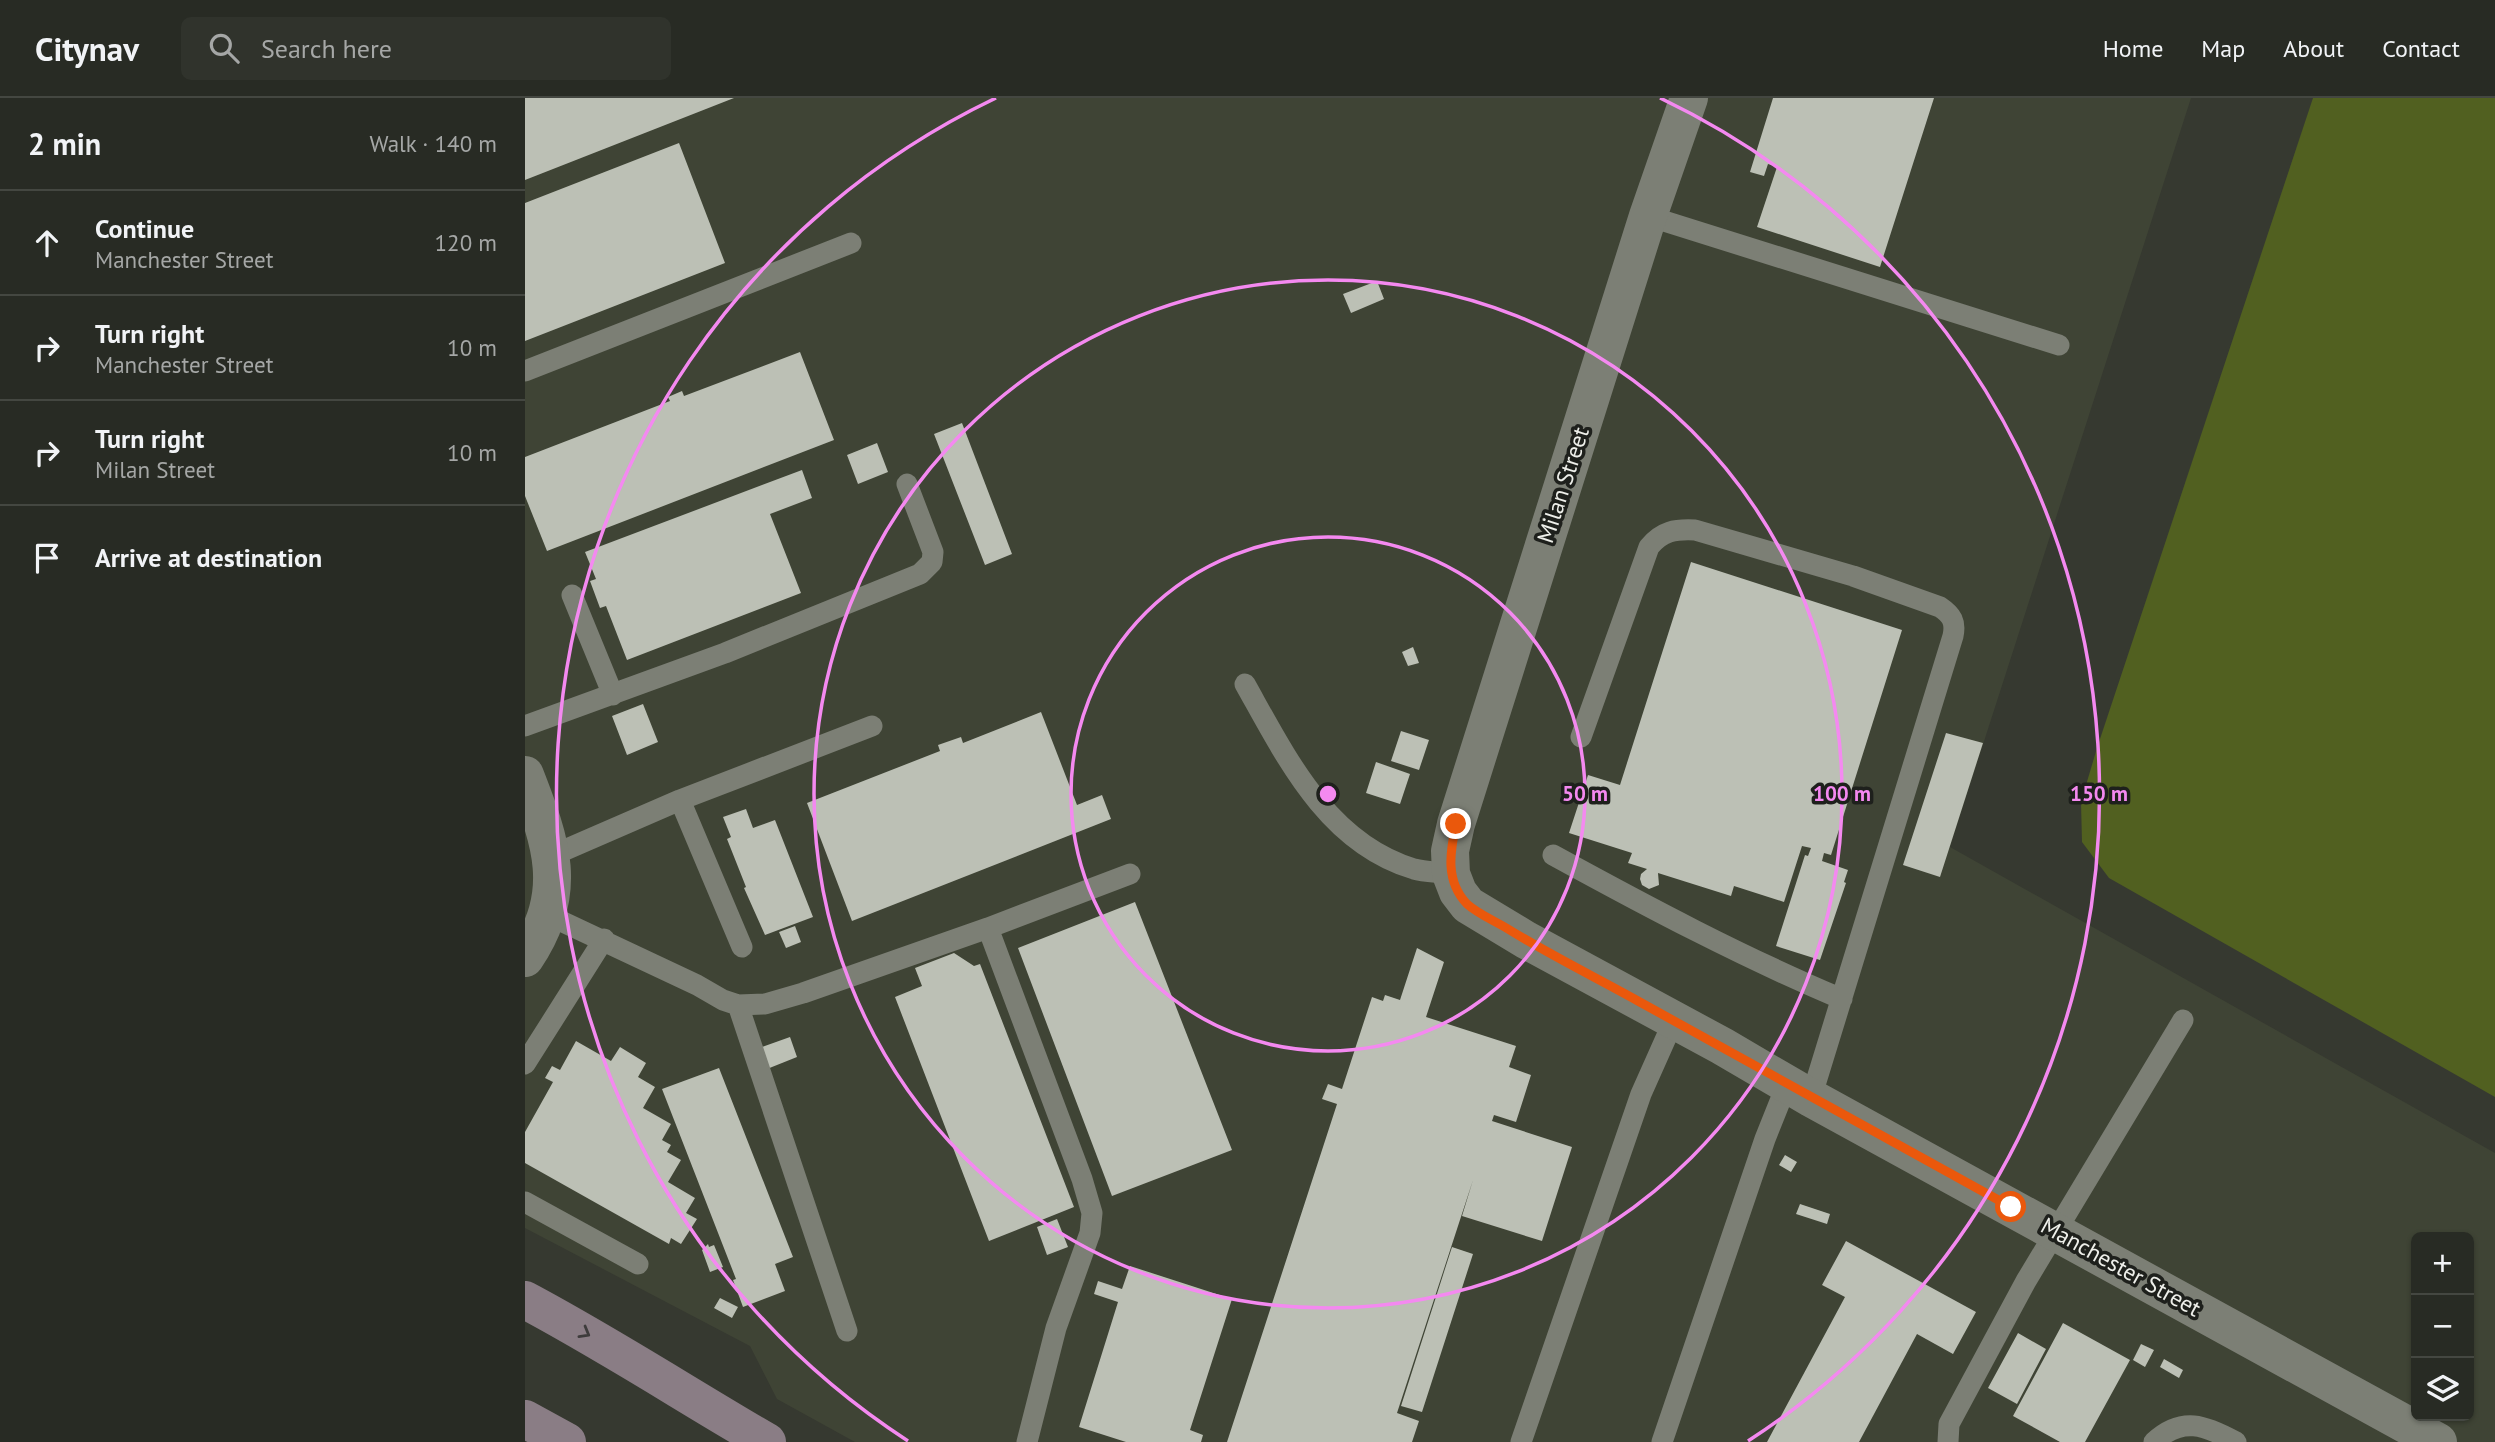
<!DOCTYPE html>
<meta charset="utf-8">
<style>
:root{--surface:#282b24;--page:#30332c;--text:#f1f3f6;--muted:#a5a7a6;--line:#444741}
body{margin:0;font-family:"PT Sans",sans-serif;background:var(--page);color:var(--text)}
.controls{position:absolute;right:21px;bottom:21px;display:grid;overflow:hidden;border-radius:10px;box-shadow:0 2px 5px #0004}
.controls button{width:63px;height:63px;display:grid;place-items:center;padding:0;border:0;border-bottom:2px solid var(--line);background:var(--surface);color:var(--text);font:35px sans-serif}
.stop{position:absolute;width:21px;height:21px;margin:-16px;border:5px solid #ea580c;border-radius:50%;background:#fff}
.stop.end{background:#ea580c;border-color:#fff;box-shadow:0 2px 7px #0008}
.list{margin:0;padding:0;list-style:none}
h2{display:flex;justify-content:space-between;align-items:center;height:91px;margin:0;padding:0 28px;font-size:30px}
h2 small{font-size:23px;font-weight:400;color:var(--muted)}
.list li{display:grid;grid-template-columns:46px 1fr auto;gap:21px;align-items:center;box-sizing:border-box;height:105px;padding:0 28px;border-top:2px solid var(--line)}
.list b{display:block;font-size:26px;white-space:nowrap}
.list p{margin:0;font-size:23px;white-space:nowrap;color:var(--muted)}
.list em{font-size:23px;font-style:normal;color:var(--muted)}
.icon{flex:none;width:38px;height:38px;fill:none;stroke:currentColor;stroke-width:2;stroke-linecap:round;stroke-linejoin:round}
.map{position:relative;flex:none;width:1970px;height:1344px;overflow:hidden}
header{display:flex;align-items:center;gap:42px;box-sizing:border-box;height:98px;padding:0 35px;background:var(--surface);border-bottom:2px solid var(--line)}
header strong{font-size:33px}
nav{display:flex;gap:38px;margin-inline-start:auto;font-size:24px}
.search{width:490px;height:63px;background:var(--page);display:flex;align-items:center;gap:18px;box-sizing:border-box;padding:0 24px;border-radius:10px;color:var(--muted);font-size:26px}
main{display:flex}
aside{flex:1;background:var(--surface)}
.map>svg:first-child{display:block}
.built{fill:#3f4435;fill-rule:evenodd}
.green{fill:#516020}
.building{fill:#bcc0b5}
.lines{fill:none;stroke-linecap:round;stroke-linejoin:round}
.lane{stroke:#7c7f75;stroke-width:21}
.street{stroke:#7c7f75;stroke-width:38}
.secondary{stroke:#8a7d85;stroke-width:38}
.oneway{stroke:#3e3c3c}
.route{stroke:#ea580c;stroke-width:9}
.ring{fill:none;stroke:#f489f0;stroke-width:3.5}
.labels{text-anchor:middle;stroke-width:7;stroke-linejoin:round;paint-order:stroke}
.street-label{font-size:23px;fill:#eeefea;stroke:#1e201c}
.centre{fill:#f489f0;stroke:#1e201c;stroke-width:3.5}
.ring-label{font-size:21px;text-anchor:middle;font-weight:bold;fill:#f489f0;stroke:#1e201c;stroke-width:7;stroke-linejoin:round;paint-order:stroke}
</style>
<header>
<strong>Citynav</strong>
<div class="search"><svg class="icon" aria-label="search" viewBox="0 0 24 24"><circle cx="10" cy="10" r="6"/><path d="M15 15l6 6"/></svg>Search here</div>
<nav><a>Home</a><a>Map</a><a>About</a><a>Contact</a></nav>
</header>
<main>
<aside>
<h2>2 min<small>Walk · 140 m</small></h2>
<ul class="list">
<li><svg class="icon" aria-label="ahead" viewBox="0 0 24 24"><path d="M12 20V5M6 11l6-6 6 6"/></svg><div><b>Continue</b><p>Manchester Street</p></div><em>120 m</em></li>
<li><svg class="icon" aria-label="right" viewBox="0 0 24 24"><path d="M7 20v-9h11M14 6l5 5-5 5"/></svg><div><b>Turn right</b><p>Manchester Street</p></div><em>10 m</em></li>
<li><svg class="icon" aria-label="right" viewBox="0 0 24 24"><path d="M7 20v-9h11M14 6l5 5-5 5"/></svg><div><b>Turn right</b><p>Milan Street</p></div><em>10 m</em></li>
<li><svg class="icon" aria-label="arrive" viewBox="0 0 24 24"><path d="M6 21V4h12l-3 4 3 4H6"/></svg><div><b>Arrive at destination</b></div></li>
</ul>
</aside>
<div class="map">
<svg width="1970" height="1344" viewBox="0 0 1970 1344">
<rect width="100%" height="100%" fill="#363930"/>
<path class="built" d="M0,0H1666L1425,749L1970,1055V1344H330L252,1301L225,1248L0,1130ZM1891,1139H1944V1318H1891Z"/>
<path class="green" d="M1788,0H1970V999L1584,780L1557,744L1556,704L1572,650Z"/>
<path class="building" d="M0,0H209L0,82Z
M1248,0H1409L1355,169L1232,129L1252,69L1243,66L1239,78L1225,74Z
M154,45L200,165L0,243V105Z
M852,183L859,201L826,215L818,196Z
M275,254L309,342L22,453L0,398V359L145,303L143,299L157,293L159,298Z
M437,325L487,456L460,467L409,336Z
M352,345L363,374L333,386L322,357Z
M277,372L287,400L245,416L276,495L102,562L81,508L75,510L65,483L71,481L60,454Z
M1166,464L1377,532L1306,757L1299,755L1297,763L1323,772L1319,784L1321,785L1295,862L1251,848L1280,757L1283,758L1286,750L1277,748L1259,804L1209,788L1206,798L1133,775L1134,787L1124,791L1117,787L1115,781L1116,776L1122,771L1103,765L1107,755L1044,735L1063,677L1095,687Z
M888,549L894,565L883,568L877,554Z
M118,606L133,644L102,657L87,618Z
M516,614L552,707L577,697L586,721L327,823L282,705L415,653L413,647L436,639L438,645Z
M876,633L904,642L894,672L866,663Z
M1421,635L1458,645L1415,779L1378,767Z
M851,664L885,676L875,706L841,695Z
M221,711L228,730L250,722L288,819L240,837L219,790L221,789L202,741L206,739L198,719Z
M610,804L707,1052L587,1098L493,850Z
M270,828L276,844L261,850L254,834Z
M892,850L919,864L901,919L991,948L984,969L1006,977L991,1024L969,1017L967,1023L1047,1049L1017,1143L937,1118L948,1082L872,1315L894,1323L887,1344H702L812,1006L797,1001L803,986L817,991L847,899L858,903L860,897L875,902Z
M429,855L449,868L455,866L549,1109L464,1143L370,899L397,888L390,870Z
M265,939L272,959L242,971L234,950Z
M51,943L86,963L95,949L121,965L113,979L130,989L118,1010L146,1026L137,1042L146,1047L142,1054L156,1062L143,1084L170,1100L161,1115L172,1121L156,1146L146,1140L144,1146L0,1065V1034L28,984L20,980L27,968L35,972Z
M194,970L268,1159L250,1166L260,1193L218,1209L208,1182L211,1181L137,991Z
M1260,1057L1272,1064L1266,1074L1254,1067Z
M1275,1106L1305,1116L1302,1126L1271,1116Z
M532,1121L543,1149L522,1157L512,1129Z
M1321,1143L1451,1214L1428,1256L1392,1236L1334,1344H1242L1320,1199L1297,1187Z
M183,1146L184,1149L189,1147L198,1169L185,1174L177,1152Z
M927,1149L948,1156L897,1314L876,1308Z
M605,1168L707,1201L665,1332L678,1337L676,1344H601L554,1329L593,1204L569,1196L573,1183L597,1191Z
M195,1200L213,1209L207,1220L189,1210Z
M1538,1225L1605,1262L1560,1344H1535L1488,1318Z
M1493,1235L1521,1251L1492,1306L1463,1290Z
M1616,1246L1629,1252L1620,1269L1608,1262Z
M1639,1261L1658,1272L1654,1280L1635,1269Z"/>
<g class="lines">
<path class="lane" d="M1123,118L1534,247
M0,273L326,145
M47,497L88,597
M720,586C761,659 802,745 889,771C900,774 914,774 926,776
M0,628L200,555L395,476L407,464L408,454L382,386
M1056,639L1124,449C1137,433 1150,431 1170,432L1328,478L1415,509C1427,517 1431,524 1428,538L1286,1000
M155,702L217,849
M1028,757C1123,809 1217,859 1317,901
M26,758L155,702L347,628
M21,816L172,887L198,902L213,907L240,906L278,895L463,830L605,776
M463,830L557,1081L567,1115L565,1135L531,1230L502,1344
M213,907L322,1233
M0,966L79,841
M0,1104L113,1166
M996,1344L1116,996L1149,922
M1137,1344L1240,1041L1262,986
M1423,1344L1424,1326L1501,1183L1658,922
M1629,1344C1657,1318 1680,1327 1711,1344"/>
<path class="street" d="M1164,0L1123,118L931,726L925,753L926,776L933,794L943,807L1001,842L1197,948L1286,1000L1913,1344
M0,677C26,744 45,794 0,860"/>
<path class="secondary" d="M0,1202C83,1246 161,1297 242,1344
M0,1321L42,1344"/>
</g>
<defs><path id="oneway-chevron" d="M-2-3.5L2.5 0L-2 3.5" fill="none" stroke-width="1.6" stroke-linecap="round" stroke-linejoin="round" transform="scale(1.75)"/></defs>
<use class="oneway" href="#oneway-chevron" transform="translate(60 1235) rotate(30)"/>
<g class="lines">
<path class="route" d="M931,726C925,754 920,783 942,806C953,816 970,823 983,831C1025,857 1070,879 1113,903C1238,971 1361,1041 1486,1109"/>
</g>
<g class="ring">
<circle cx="803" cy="696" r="257"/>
<circle cx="803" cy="696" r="514"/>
<path d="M383 1343A771 771 0 0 1 471 0M1135 0A771 771 0 0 1 1223 1343"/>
</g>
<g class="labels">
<g class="street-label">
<text transform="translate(1038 387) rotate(-72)" y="8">Milan Street</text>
<text transform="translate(1596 1169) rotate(29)" y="8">Manchester Street</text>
</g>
</g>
<circle cx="803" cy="696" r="10" class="centre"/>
<g class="ring-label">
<text x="1060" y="703">50 m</text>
<text x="1317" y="703">100 m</text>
<text x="1574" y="703">150 m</text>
</g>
</svg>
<div class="controls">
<button>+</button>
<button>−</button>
<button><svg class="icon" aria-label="layers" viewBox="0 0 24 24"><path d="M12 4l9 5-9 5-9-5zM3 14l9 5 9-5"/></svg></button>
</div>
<div class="stop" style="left:1486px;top:1109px"></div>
<div class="stop end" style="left:931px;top:726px"></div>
</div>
</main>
